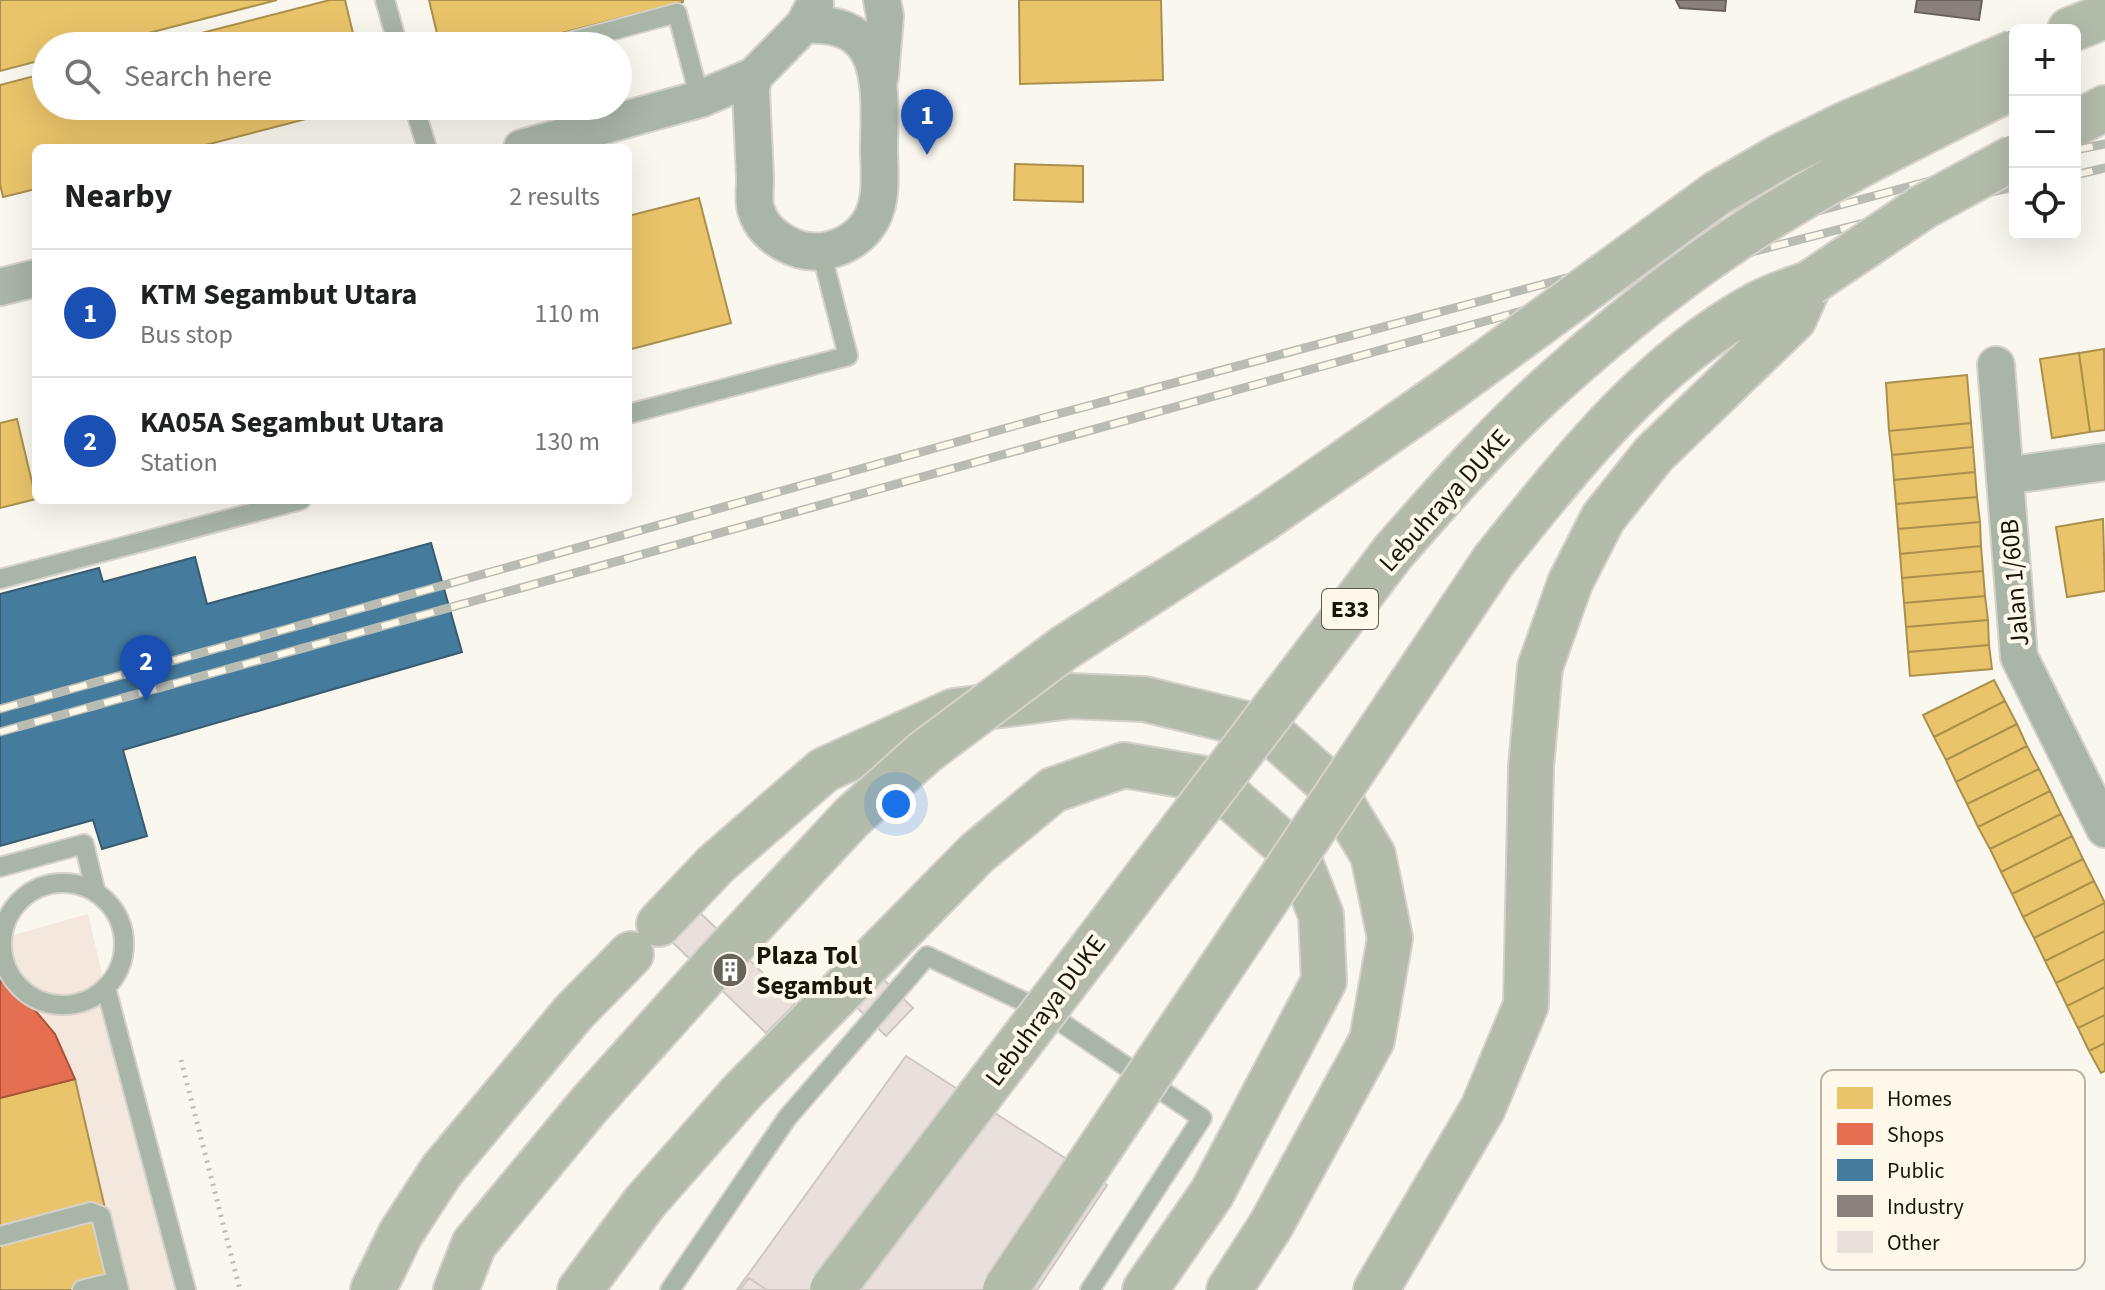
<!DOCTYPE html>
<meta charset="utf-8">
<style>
:root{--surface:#fff;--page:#f2f2f2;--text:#202124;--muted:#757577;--line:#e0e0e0;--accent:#0f766e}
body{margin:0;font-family:"Source Sans 3",sans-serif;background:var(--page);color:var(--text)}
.controls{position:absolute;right:24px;top:24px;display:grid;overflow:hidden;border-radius:12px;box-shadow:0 8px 32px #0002}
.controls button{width:72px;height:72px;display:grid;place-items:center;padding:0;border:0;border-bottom:2px solid var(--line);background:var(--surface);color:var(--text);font:40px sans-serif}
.you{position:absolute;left:896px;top:804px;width:28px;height:28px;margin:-20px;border:6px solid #fff;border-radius:50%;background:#1a73e8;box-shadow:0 0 0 12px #1a73e833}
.badge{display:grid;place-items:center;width:52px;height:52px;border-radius:50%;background:var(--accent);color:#fff;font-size:26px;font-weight:700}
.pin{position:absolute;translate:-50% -66px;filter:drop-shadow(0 2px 4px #0008)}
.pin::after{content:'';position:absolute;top:42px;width:28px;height:24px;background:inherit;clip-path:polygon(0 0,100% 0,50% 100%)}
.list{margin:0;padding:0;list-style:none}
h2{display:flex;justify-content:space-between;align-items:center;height:104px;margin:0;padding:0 32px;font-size:34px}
h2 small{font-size:26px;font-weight:400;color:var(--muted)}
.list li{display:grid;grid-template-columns:52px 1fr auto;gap:24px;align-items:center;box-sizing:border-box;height:128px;padding:0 32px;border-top:2px solid var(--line)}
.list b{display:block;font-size:30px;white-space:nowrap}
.list p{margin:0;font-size:26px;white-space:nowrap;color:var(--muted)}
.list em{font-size:26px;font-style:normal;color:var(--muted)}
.icon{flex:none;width:44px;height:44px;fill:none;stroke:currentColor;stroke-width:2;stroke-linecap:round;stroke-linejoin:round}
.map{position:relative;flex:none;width:2105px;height:1290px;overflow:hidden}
.search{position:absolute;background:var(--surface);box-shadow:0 8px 32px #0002;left:32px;top:32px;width:600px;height:88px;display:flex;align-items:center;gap:20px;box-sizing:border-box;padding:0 28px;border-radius:44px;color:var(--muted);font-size:30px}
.panel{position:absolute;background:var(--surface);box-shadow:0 8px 32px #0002;left:32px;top:144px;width:600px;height:360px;border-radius:12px}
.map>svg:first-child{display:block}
.commercial{fill:#f3e7de}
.homes{fill:#e9c46a;stroke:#ab904d;stroke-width:2}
.shops{fill:#e76f51;stroke:#a9543b;stroke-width:2}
.public{fill:#457b9d;stroke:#385c71;stroke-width:2}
.industry{fill:#8a817c;stroke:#68615a;stroke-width:2}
.building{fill:#e9e0dc;stroke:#cec6c1;stroke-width:2}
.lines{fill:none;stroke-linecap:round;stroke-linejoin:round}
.lane-casing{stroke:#d5d2cb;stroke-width:22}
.street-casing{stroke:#d5d2cb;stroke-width:40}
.highway-casing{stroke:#d5d2cb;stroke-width:48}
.path{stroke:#b8bcb2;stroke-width:5;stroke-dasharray:2 6;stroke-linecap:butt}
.lane{stroke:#a9b5a6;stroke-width:18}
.street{stroke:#a9b5a6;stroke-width:36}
.highway{stroke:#b3bbab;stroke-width:44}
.rail-casing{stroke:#b9bcb3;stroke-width:9}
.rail{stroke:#fef8eb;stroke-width:6;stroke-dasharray:18;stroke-linecap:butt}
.highway-bridge-casing{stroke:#d5d2cb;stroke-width:48;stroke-linecap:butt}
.highway-bridge{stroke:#b3bbab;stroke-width:44}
.labels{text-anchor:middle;stroke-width:8;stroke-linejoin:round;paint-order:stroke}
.shield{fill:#fef8eb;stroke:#5e594d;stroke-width:2}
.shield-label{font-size:24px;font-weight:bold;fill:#191509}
.street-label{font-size:26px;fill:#191509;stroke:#fef8eb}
.poi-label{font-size:26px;font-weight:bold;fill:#191509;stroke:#fef8eb;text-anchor:start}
.key{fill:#fef8eb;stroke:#b9b4a7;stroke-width:2}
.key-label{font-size:22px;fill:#191509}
</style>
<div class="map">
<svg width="2105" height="1290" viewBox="0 0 2105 1290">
<rect width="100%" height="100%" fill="#faf7ef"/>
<path class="commercial" d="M88,914L176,1290H0V939Z"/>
<path class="homes" d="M0,0H277L98,46H46V59L0,71Z
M330,0H345L356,46H151Z
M429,0H683V2L511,46H440Z
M1019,0H1161L1163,80L1020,84Z
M46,73V106H356L194,148H36V189L3,197L0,184V85Z
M1015,164L1083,166V202L1014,200Z
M699,198L731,323L628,350V216Z
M2104,349L2105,430L2090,432L2079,353Z
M2079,353L2090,432L2052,438L2040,359Z
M1967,375L1971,423L1889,431L1886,383Z
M17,419L36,499L0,508V423Z
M1971,423L1973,447L1892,455L1889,431Z
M1973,447L1975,472L1894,480L1892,455Z
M1975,472L1977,497L1896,504L1894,480Z
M1977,497L1980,522L1898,529L1896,504Z
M2103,519L2105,591L2067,597L2056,527Z
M1980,522L1981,546L1900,554L1898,529Z
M1981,546L1983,571L1902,578L1900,554Z
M1983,571L1985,596L1904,603L1902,578Z
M1985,596L1988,620L1906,627L1904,603Z
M1988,620L1989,645L1908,652L1906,627Z
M1989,645L1992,669L1910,676L1908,652Z
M1994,680L2005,701L1934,737L1923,715Z
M2005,701L2017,724L1946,760L1934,737Z
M2017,724L2027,746L1956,782L1946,760Z
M2027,746L2039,769L1967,804L1956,782Z
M2039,769L2050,791L1978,827L1967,804Z
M2050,791L2061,814L1990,849L1978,827Z
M2061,814L2072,836L2001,872L1990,849Z
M2072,836L2083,859L2012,894L2001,872Z
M2083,859L2094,881L2023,917L2012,894Z
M2094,881L2105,903L2034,938L2023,917Z
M2105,903V931L2045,961L2034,938Z
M2105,931V959L2056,983L2045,961Z
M2105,959V987L2067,1006L2056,983Z
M2105,987V1015L2078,1028L2067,1006Z
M2105,1015V1043L2089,1051L2078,1028Z
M2105,1043V1071L2101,1073L2089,1051Z
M75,1079L124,1290H0V1098Z"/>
<path class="shops" d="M0,927L18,990L0,981Z
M0,981L18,990L55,1034L75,1079L0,1098Z"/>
<path class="public" d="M431,543L462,652L123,750L147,836L102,849L93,820L0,846V594L99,568L103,582L195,557L207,604Z"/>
<path class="industry" d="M1676,0H1726L1725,11L1680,8Z
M1917,0H1982L1979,20L1915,12Z"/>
<path class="building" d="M693,906L795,1004L766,1033L665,935Z
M853,950L913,1008L886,1036L826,977Z
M906,1056L1107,1185L1037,1290H737Z
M749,1278L767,1290H740Z"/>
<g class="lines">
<defs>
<path id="lane" d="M385,0L398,46
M555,46L677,13L700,99
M414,106L427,148
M628,414L848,356L821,251
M0,579L301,500
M0,867L84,844L96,893
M2 944a61 61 0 1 1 122 0a61 61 0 1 1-122 0Z
M106,988L186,1290
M0,1236L91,1212L101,1216L119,1290
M82,1290L117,1281
M670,1290L787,1118L927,956L1046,1012L1202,1118L1090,1290"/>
<path id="street" d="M754,76L751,88C752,119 754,149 755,180C755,189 753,201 756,210C764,237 797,255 824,251C844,248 863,236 872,218C883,197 879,170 879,146C880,88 887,19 804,25
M880,76L885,16L882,0
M522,148L700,99L754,76L804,25L815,4
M0,287L36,278
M1996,365L2019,657L2105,829
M2005,476L2105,462"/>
<path id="highway" d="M2070,30L2105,16
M2075,124L2105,108
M1494,560C1569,467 1647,365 1754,306C1771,296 1792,290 1810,283
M659,924L716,864L824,770L954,711L1070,696L1144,699L1267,729L1332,787L1373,855L1390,938L1372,1040L1271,1225L1229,1290
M373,1290L401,1233L442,1170L574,1012L631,954
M456,1290L474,1244L589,1105L719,960
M580,1290L645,1202L741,1093L977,853L1053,790L1124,765L1211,780L1298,857L1321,915L1324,981L1212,1193L1145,1290
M1376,1290L1483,1108L1526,1005L1531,767L1540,667L1570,583L1603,518L1654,454L1794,319L1810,283"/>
</defs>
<use href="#lane" class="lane-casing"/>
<use href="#street" class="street-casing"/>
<use href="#highway" class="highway-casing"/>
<path class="path" d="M181,1060L240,1290"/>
<use href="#lane" class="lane"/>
<use href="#street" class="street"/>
<use href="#highway" class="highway"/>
<defs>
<path id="rail" d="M2075,150L2105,144
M2075,175L2105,168
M0,709L1039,419L1956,174L2015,162
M0,732L1522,311L1965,197L2015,187"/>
</defs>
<use href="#rail" class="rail-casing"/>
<use href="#rail" class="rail"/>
<defs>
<path id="highway-bridge" d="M1810,283L1923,207L2015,157
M719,960L852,817L925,752L1064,648L1262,520L1448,390L1716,194L1783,155L1848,123L2015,52
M832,1290L1394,551C1446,492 1498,432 1557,380C1629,315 1707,254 1790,205C1862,161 1940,124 2015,86
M1005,1290L1494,560"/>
</defs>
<use href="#highway-bridge" class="highway-bridge-casing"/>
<use href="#highway-bridge" class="highway-bridge"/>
</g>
<defs>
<symbol id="building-disc" viewBox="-11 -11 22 22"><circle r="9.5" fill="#68645a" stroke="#fef8eb"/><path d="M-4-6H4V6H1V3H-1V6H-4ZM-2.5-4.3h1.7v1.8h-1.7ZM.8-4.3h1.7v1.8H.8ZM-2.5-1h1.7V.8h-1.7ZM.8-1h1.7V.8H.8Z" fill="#fff"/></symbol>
</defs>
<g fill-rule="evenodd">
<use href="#building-disc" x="710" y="950" width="40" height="40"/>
</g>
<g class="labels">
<rect class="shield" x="1322" y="589" width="56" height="40" rx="6"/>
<g class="shield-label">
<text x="1350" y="617">E33</text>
</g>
<g class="street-label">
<text transform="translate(1444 500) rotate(-48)" y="9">Lebuhraya DUKE</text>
<text transform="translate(2014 583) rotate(-95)" y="9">Jalan 1/60B</text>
<text transform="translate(1045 1010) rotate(-53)" y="9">Lebuhraya DUKE</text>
</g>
<g class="poi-label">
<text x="756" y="964">Plaza Tol<tspan x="756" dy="30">Segambut</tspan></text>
</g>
</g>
<rect x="1821" y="1070" width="264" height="200" rx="12" class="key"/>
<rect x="1837" y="1087" width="36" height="22" fill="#e9c46a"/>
<rect x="1837" y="1123" width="36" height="22" fill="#e76f51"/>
<rect x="1837" y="1159" width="36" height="22" fill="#457b9d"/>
<rect x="1837" y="1195" width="36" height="22" fill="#8a817c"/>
<rect x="1837" y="1231" width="36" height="22" fill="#e9e0dc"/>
<g class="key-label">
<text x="1887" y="1106">Homes</text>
<text x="1887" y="1142">Shops</text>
<text x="1887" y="1178">Public</text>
<text x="1887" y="1214">Industry</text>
<text x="1887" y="1250">Other</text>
</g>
</svg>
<div class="controls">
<button>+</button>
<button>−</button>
<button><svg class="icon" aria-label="locate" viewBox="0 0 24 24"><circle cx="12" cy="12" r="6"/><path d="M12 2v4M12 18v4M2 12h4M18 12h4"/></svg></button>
</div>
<div class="you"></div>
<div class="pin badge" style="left:927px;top:155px;background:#1a4fb4">1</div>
<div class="pin badge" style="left:146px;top:701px;background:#1a4fb4">2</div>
<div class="search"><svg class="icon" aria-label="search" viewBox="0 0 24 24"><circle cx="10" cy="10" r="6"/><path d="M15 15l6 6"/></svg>Search here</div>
<section class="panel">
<h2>Nearby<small>2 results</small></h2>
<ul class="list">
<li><span class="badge" style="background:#1a4fb4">1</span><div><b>KTM Segambut Utara</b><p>Bus stop</p></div><em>110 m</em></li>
<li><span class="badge" style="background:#1a4fb4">2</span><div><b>KA05A Segambut Utara</b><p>Station</p></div><em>130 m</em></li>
</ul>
</section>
</div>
